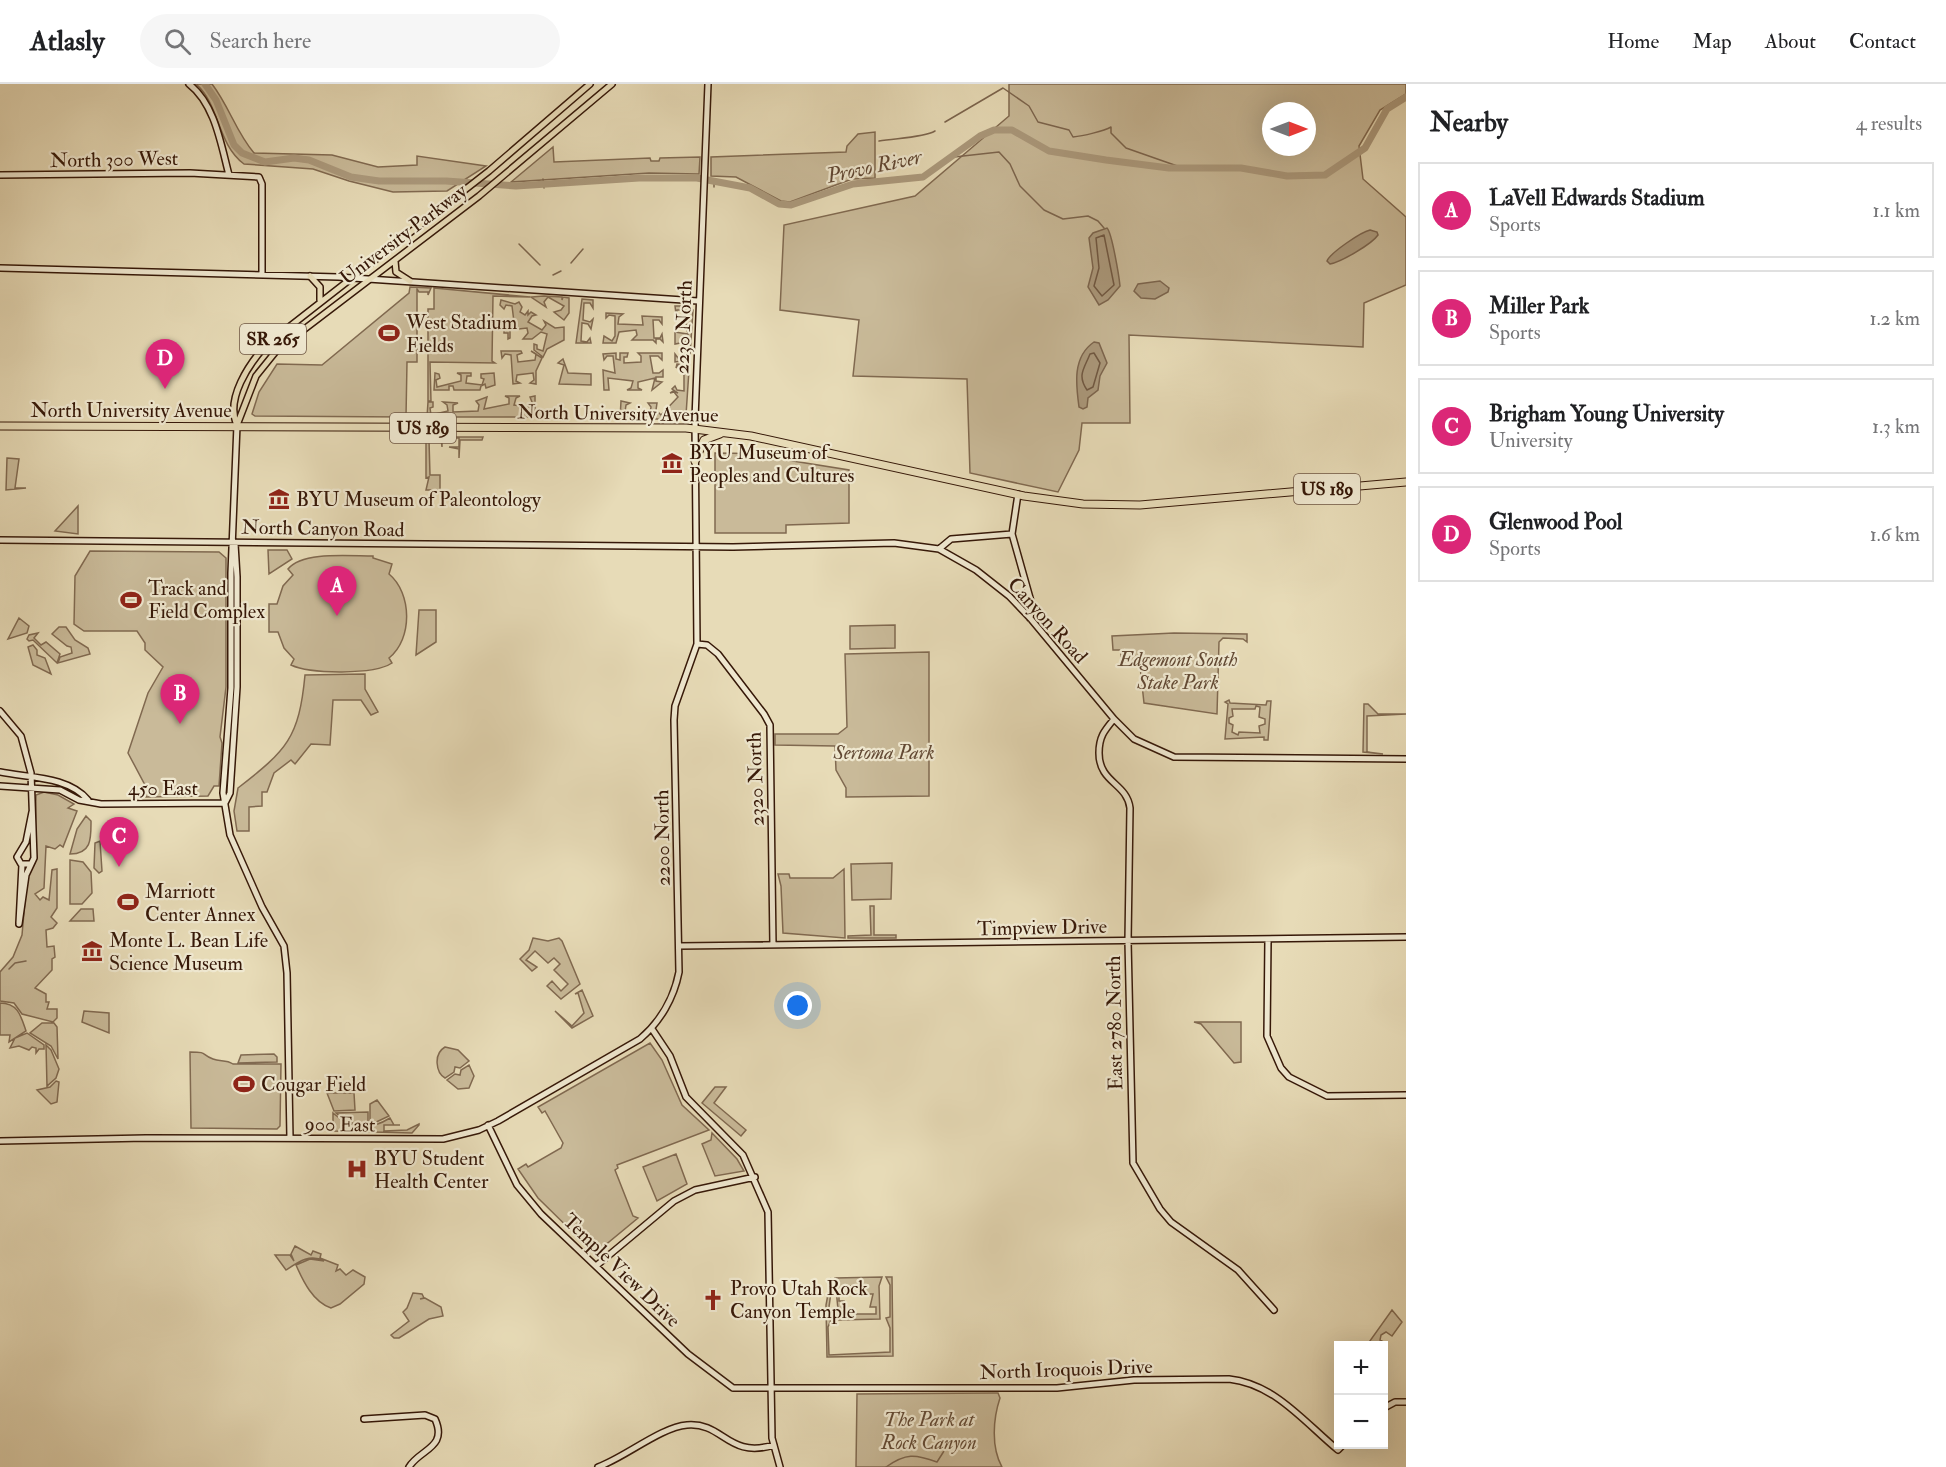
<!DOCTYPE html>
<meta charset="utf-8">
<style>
:root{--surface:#fff;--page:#f6f6f6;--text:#202124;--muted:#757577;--line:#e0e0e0;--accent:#db2777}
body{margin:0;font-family:"IM FELL Double Pica",serif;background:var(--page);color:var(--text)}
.controls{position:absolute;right:18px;bottom:18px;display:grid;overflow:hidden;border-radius:0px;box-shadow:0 6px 24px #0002}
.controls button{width:54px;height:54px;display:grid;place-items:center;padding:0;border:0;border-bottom:2px solid var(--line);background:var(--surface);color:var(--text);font:30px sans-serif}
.compass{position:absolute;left:1262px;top:18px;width:54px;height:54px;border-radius:50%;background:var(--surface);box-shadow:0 6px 24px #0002;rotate:90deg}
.you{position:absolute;left:798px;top:922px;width:21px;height:21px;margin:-15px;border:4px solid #fff;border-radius:50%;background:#1a73e8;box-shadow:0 0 0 9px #1a73e833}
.badge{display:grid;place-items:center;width:39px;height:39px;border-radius:50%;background:var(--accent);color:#fff;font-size:20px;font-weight:700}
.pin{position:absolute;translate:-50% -50px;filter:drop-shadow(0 2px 3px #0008)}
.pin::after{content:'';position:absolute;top:32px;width:21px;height:18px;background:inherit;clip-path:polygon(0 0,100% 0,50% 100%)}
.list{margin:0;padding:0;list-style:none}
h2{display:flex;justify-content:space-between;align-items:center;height:78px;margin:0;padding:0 24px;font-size:26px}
h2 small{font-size:20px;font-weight:400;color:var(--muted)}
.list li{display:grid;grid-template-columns:39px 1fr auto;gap:18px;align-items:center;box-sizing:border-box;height:96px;margin:0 12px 12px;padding:0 12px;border:2px solid var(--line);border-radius:0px}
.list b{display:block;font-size:22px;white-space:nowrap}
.list p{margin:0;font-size:20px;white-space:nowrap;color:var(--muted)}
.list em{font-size:20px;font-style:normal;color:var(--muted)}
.icon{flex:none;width:33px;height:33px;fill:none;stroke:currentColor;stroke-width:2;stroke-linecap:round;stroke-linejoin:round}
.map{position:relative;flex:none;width:1406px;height:1383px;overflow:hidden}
header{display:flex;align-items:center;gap:36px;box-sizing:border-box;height:84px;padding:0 30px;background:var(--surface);border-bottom:2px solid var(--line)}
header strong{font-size:28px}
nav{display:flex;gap:33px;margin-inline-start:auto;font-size:21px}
.search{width:420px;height:54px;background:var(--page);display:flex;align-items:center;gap:15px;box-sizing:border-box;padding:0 21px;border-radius:33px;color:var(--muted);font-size:22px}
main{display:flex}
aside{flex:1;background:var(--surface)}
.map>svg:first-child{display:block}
.green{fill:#c9ba99;stroke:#806950;stroke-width:1.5;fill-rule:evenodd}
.water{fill:#ab997c;stroke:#7c654e;stroke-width:1.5}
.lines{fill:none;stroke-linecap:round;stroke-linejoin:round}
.shore{stroke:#705842;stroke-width:1.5}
.stream{stroke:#7c654e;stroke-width:1.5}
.river{stroke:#ab997c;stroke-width:7}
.secondary-casing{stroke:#361808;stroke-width:8}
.primary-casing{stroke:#361808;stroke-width:8}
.highway-casing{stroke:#361808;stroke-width:9}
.secondary{stroke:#efe8d0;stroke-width:5}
.primary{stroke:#e7dbb7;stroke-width:5}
.highway{stroke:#e7dbb7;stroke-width:7}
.labels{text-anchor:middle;stroke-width:4.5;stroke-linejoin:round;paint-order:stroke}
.shield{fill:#efe8d0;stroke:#6e5644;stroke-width:1.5}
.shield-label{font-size:18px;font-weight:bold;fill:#361808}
.street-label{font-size:20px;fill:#361808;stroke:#efe8d0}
.poi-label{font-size:20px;fill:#361808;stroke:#efe8d0;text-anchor:start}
.park-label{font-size:20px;font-style:italic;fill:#624934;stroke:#efe8d0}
.water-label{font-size:21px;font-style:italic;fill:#5f4531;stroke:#efe8d0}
</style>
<header>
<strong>Atlasly</strong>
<div class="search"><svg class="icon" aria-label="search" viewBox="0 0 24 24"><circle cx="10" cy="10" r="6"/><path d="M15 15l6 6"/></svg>Search here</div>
<nav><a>Home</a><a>Map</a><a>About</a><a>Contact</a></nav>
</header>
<main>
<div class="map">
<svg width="1406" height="1383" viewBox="0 0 1406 1383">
<rect width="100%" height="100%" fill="#e7dbb7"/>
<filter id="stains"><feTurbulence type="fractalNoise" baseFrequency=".00333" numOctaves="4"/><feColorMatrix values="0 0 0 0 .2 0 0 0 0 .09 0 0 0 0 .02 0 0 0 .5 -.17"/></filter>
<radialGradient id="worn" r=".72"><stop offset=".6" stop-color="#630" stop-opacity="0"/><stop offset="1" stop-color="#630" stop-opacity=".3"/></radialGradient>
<path class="green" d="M196,0H212C229,22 236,48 254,69L332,71L378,83L417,81V72L486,82L447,107L393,108L349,97L313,85L244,80C217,60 220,21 196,0Z
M1009,0H1406V10L1380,26L1359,62L1363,95L1406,133V201L1364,219L1363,263L1129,251L1130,339H1082L1079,366L1058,408L970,389L967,295L853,292L859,236L780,226L784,141L915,112L1009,32ZM1271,27H1307V63H1271Z
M875,48V94L852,95L790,118L781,117L736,93L711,92V73L846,68L847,62L858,50Z
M553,63L554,78L650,74L651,77H659L660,74L700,73L699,90L649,89L511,98Z
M410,203L431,204L428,211V208H419L417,205V278H407L406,333L255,332L252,330L259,308L277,280L322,281L409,209Z
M434,204L530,213L493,212L492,277L495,279L430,278L431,317H428V225H434Z
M544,212L562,213V216L563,213L569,214V229L564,236L554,228L561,226L564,222L548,213L544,218L546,223L531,213Z
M582,215L593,216V224L590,219H584L583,236L590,238L593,235L591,245L588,240L582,239L581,257L587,258L590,254L591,259H576Z
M501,216L515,220L519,218L522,223L520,228L525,231L528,227V231L531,228L536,231L532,232L528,238L542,246L546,241L544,237L555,244L564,243V256L547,265L543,273L534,266V260L537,261V265L543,267L547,250L541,248L532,255H523L528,249L527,244L510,246V254L508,255V249H504V235L506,239L514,238L512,222L506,221L504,225L500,221Z
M675,222H689L693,226L686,331L681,335H620L621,317L630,319L626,321L625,328L650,329L651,323L648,319H657L656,326L661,331L678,313L674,308L670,309L673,307L678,309L672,305L675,302L677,306L684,307V282L678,281L676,284L677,280L689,281L690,276L675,278V270L678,274L684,275L686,258L675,260V248L688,250L683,226H677L676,230Z
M606,229L623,230L619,233L618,240L643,241L642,232L662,233V240L659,236H653L654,254H660L662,250L663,258L660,255H656V259L653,256H632L637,251L636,246L619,248L616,259H603L604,252L612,257L615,252V232L609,231L606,234Z
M501,267H521L522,269L517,271L518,278L535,276L536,270L531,267L542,274L536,287V300L530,299L534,296L533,289L517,291L516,297L520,299L513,300L511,271L505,270L502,274Z
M616,269V275L620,276V269H628L627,273H624V279L641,278V272L638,269H662V276L658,272H650L653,289H659L663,286V293H656V297L662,298L652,306L655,294L638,298V304L642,306H627L631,304L633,297L608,294L609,306H604L603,286L615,289L613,272H607L604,276L603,270Z
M563,275L568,289L591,290V301L559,300L564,281L558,279Z
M435,289L439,290L440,294L436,296L437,303L461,297V291L457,289H471V292H467L466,299L482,301L484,295L481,294V290L494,289L495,301L486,304L485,300L481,302L480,306H454L453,302H449V306H434Z
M505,312H520L516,314L514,321L531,323L532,318L530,313L535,312V333H427L428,318H433V323L430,324L431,331L448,327L447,321L443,318L458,319L453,321V328L478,327L479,321L476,317L487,313L484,325L509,320V314Z
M426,353H483L482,356H460L459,374V365L449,363H459V354H442V363L441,355L429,356L430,391H440V406H426L429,393L426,394Z
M715,369L781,370L793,377L849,386V439L786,441V449H715Z
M7,374L19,375L15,404H26L6,406Z
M78,422V450L55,447Z
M268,466H287L292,475L269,490Z
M90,467L219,468L226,474V603L220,653L222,659L219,702H214L208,712L146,713V703L128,669L148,609L163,583L145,566V559L137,547H84L74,540L75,492Z
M373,472V474L392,480L389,490C412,509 413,555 389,574L392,579C374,591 310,590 291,581L294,575L284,564L278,548H269V520H277L283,502L293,491L288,485C302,467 350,472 373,472Z
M419,526H436V558L416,571Z
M19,534L29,542L27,549L8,555Z
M895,541V564L850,565V542Z
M59,543H66L75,556L88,564L90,570L58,579L60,573L72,569L71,563L67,562L52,550Z
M38,549L34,554L41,561L46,558L60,570L57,579L33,556L29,557L27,555L29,551Z
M1174,549L1247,550V558L1243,555L1223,554L1219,558L1217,630L1144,619L1140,582L1121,583V566H1113L1112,552Z
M33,561L37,566V571L45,574L51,590L33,581L28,563Z
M929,568V712L846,713V704L836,686L835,662L775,661V650H838L847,643L845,570Z
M365,590V605L378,628L371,631L361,616H333L330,661L311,660L295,680L291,676L274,689L267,708H262V722L249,723V747H237L234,727L238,704C287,666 299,654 305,591Z
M1229,616L1230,619L1266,621L1267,617H1271L1268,656H1264V653L1225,655L1228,620L1225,618ZM1256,622L1260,623L1259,633L1265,635V640L1259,642L1260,649L1239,648L1238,651L1232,648L1233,641L1229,639V634L1233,632L1232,625H1255Z
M1364,620H1368L1378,630H1406L1367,632V668L1383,670L1363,668Z
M44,708L58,711L74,720L68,724L77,727L63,763L60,761L55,765L46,762L44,804L35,810L40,816L43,813L49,816L52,786L57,785V824L51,833L57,839L53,844L46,846L47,863L54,862L55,873L52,875V886L35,904L46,910V918H49L47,925H57V934L53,938L22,930L14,919L0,917V888L13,873L22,851L27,794L35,779L36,711Z
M86,732L91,737C91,754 92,770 70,770L77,745Z
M100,757L102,787L99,789L94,784L95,759Z
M70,776L83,778L91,788L92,809L82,820H70Z
M892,779L891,815L852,816L851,780Z
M844,785L845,854L783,849L781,802L778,790H789L790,794H833Z
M870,822H874V851H896V854H848V852L871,851Z
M81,825H93L94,837H70Z
M533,854L548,857L559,854L562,857L580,900L561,915L547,902L552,897L561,907L568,900L554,886L560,880L554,874L548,879L535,867L526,876L537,883L532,887L520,875L529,866Z
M582,906L593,932L572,944L555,927L572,942L584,929L578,909L575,910Z
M0,919C18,919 21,932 26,947L9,958L10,951H0Z
M84,927L109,929V949L82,938Z
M1194,938H1241V978L1234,979L1201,940Z
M42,939H54L57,943L58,975L51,962L30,949Z
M27,949L44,961V965H39L36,969V964L32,963L29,966L19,962L10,964L15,954Z
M650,959L662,976L682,1021L709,1046L617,1081L618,1084L615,1086L633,1132L638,1134L598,1167L593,1168L538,1114L518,1085L526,1080L528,1083L561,1064L563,1059L545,1027L542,1029L538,1023Z
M46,961L51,966L59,985L56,994L47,1002Z
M445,963L458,966L469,977L460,984L455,983L454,988L445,994C436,989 433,970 445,963Z
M190,968C209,968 200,970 213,975C220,978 226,975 233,980H281L280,1042L277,1045L191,1044Z
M274,970L277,973V978L238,979L241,971Z
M469,981L474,992L469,1004L458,1005L447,996L455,990L460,991L461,986Z
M56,997L59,998L57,1018L51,1020L37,1006L50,1003Z
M715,1003H726L714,1019L746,1046L741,1052L702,1019Z
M327,1009H354L355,1026L334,1027Z
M377,1016L389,1032L370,1041V1020Z
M368,1028V1041C355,1042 345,1038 336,1029Z
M333,1029C350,1045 369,1047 390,1034L394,1041H400H384V1047L407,1046L419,1040V1041L412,1049L333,1047Z
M712,1049L737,1075L744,1087L715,1092L702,1060L711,1056Z
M676,1070L687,1100L657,1117L643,1083Z
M295,1162L311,1171L313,1167L321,1170L320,1174L338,1181L336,1187L340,1185L346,1191L353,1186L365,1193L364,1200L340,1220L331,1224C313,1218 303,1197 296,1181L310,1175L324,1177C310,1169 298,1178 286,1186L275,1171H290L294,1177L291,1170Z
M882,1193L879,1202L880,1235L839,1236L835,1194ZM851,1202H862V1210H873L870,1223H876V1230H840L844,1217H839V1210H851Z
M886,1193H892L893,1272L827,1273L826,1221L831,1194C833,1207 828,1221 828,1235L831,1236L828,1243L829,1271L890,1268V1244L886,1234L890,1233V1201Z
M413,1209L422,1210L424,1214L420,1215L425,1214L441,1223L443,1232L429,1235L399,1254H394L391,1251L409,1237L403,1228L407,1224Z
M1392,1226L1402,1238L1392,1252L1386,1248L1381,1251L1380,1256L1387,1260L1384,1265V1262L1367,1261Z
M993,1309H998L1000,1314C993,1335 991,1363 1002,1383H856L857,1310Z"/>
<path class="water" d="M1107,144C1112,149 1119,192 1120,202L1108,216L1099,221L1088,203L1093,184L1089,154L1093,149Z
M1370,146L1377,148L1378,151C1372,160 1341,178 1330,180L1327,177C1330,169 1361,148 1370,146Z
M1160,197L1169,204L1168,208L1155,215L1141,214L1134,207L1138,200Z
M1094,258L1099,259L1107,279L1100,292L1098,306L1088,314L1087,323L1083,325L1079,323C1076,301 1072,273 1094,258Z"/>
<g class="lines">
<path class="shore" d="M1104,151L1114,201L1102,212L1094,202L1099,184L1096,154Z
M1094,269L1100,279L1093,303L1087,306C1077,291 1084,285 1090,270Z"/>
<path class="stream" d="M945,38L1003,4L1029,22L1038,38L1069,46L1073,53C1083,52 1104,47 1111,43V49L1126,64L1183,84
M879,57C895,54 923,54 935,47
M954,73L999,68L1010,80L1020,102L1044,126L1063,135L1088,132L1098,137L1104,144
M543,95L544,104
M714,103V97
M519,160L540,181
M571,179L583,165
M553,191L561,187
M9,885L15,879L26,877
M886,1383C906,1369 915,1370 937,1378L944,1367"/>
<path class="river" d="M205,0L216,16L234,61L242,69L265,78L294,74L309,76L351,93L379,97H446L516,102L639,94H697L750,104L779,120L791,121L853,100L923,93L980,52L994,46H1012L1049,67L1106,76L1169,84H1241L1287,92L1325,91L1365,64L1387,25L1406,13"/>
<defs>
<path id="secondary" d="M189,0C215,20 221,61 229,91
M0,91L190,89L259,93L262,100V191
M0,184L338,193L698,217
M237,341L231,489V604L223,709L230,751L262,823L284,862L287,889L290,1054
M1018,410L1012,450L1032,521L1030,534
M0,456L733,463L894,459L939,465L976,486L1009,512L1030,534L1114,635L1134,655L1174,673L1406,675
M939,465L951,455L1012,450
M697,560L707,561L718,570L764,630L770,641L773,861
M0,627L21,652L31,689L34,774L26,791L19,840
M1114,635C1104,647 1099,653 1099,669C1099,699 1127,699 1130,724L1128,857L1133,1079L1160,1125L1171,1138L1238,1186L1274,1226
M0,688C29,694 68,692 88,716
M0,702L60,706L79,716L101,720L225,719
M225,719L230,709L237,603V493L235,460
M31,780H21L17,773L26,758L32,728
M19,839L22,781
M1268,855L1267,952L1281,984L1289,993L1327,1012L1406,1011
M679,862L1406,853
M652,945L670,972L686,1013L743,1071L768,1128L772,1354L780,1383
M488,1041L517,1101L541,1130L688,1270L733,1304H1057L1134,1296L1229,1295C1275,1300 1304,1338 1338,1366L1344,1360
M0,1057L146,1054L443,1055L479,1046L498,1037L640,955C660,938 674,914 679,888L674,636L675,622L697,560L695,335L708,0
M596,1182L674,1117L695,1106L755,1093
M1384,1324L1395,1318H1406
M364,1335L425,1331L435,1335C448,1364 420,1365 409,1383
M598,1383C624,1374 661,1343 687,1341C724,1338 727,1375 774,1361"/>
<path id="primary" d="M395,177L396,188L410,197
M310,192L320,203V216
M237,341L256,292L277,266L479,112L612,0
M237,341C225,315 249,280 266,261L489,87L590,0"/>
<path id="highway" d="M0,342L686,344L751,352L1024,412L1083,420L1140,421L1406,398
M695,377L704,356L720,350"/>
</defs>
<use href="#secondary" class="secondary-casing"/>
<use href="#primary" class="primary-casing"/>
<use href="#highway" class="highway-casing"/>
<use href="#secondary" class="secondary"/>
<use href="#primary" class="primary"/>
<use href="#highway" class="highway"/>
</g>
<defs>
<symbol id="stadium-bare" viewBox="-9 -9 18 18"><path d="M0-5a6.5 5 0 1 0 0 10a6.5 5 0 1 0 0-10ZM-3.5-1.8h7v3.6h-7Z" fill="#8f2418" stroke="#efe8d0" stroke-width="2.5" paint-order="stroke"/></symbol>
<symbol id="museum-bare" viewBox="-9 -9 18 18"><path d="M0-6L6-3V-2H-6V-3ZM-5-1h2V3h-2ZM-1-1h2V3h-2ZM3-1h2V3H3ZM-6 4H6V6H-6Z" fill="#8f2418" stroke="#efe8d0" stroke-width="2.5" paint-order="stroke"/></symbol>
<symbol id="hospital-bare" viewBox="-9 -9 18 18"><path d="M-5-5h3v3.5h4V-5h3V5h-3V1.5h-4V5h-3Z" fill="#8f2418" stroke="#efe8d0" stroke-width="2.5" paint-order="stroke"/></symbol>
<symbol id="church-bare" viewBox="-9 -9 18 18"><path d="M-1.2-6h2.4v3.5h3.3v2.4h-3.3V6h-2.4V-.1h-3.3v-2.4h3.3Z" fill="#8f2418" stroke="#efe8d0" stroke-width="2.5" paint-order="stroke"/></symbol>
</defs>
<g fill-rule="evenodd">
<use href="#stadium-bare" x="374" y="234" width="30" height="30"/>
<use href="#museum-bare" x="657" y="364" width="30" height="30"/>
<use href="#museum-bare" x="264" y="400" width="30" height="30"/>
<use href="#stadium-bare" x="116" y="501" width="30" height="30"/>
<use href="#stadium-bare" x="113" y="803" width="30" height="30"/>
<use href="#museum-bare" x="77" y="852" width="30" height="30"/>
<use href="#stadium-bare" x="229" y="985" width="30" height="30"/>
<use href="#hospital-bare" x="342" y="1070" width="30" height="30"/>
<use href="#church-bare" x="698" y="1201" width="30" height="30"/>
</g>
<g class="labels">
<g class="shield">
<rect x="240" y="240" width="66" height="30" rx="4.5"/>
<rect x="390" y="329" width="66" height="30" rx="4.5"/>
<rect x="1294" y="390" width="66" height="30" rx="4.5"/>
</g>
<g class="shield-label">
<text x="273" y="261">SR 265</text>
<text x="423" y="350">US 189</text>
<text x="1327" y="411">US 189</text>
</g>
<g class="street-label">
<text transform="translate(114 75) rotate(-1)" y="7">North 300 West</text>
<text transform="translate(403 150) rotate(-37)" y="7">University Parkway</text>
<text transform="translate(683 243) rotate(-88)" y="7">2230 North</text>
<text x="131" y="333">North University Avenue</text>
<text transform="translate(618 329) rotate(1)" y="7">North University Avenue</text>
<text transform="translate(323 444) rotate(1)" y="7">North Canyon Road</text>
<text transform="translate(1048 536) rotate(48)" y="7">Canyon Road</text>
<text transform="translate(755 695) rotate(-92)" y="7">2320 North</text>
<text x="163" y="711">450 East</text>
<text transform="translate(662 754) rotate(-91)" y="7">2200 North</text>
<text transform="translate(1042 843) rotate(-1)" y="7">Timpview Drive</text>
<text transform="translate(1114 939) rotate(-91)" y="7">East 2780 North</text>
<text transform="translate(340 1040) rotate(1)" y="7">900 East</text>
<text transform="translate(622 1186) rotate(44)" y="7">Temple View Drive</text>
<text transform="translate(1066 1285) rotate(-2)" y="7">North Iroquois Drive</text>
</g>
<g class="poi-label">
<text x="406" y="245">West Stadium<tspan x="406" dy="23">Fields</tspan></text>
<text x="689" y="375">BYU Museum of<tspan x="689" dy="23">Peoples and Cultures</tspan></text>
<text x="296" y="422">BYU Museum of Paleontology</text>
<text x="148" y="511">Track and<tspan x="148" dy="23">Field Complex</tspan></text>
<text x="145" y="814">Marriott<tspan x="145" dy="23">Center Annex</tspan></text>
<text x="109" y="863">Monte L. Bean Life<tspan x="109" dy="23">Science Museum</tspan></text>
<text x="261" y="1007">Cougar Field</text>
<text x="374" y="1081">BYU Student<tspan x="374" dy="23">Health Center</tspan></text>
<text x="730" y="1211">Provo Utah Rock<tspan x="730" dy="23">Canyon Temple</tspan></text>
</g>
<g class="park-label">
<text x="1178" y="582">Edgemont South<tspan x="1178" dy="23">Stake Park</tspan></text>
<text x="884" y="675">Sertoma Park</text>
<text x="929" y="1342">The Park at<tspan x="929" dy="23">Rock Canyon</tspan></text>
</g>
<g class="water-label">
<text transform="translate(874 82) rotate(-12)" y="7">Provo River</text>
</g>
</g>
<rect width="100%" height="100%" filter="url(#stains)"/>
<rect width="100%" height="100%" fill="url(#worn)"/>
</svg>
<div class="controls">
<button>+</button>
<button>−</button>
</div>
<svg class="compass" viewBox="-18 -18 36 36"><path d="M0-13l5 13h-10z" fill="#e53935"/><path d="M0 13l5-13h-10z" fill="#757577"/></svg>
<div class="you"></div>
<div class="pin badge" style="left:337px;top:532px">A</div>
<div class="pin badge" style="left:180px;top:640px">B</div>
<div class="pin badge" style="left:119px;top:783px">C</div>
<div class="pin badge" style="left:165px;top:305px">D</div>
</div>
<aside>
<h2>Nearby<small>4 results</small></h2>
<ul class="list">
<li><span class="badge">A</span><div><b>LaVell Edwards Stadium</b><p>Sports</p></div><em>1.1 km</em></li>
<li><span class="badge">B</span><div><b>Miller Park</b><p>Sports</p></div><em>1.2 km</em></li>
<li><span class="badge">C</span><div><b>Brigham Young University</b><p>University</p></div><em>1.3 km</em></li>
<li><span class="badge">D</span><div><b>Glenwood Pool</b><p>Sports</p></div><em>1.6 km</em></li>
</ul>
</aside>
</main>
